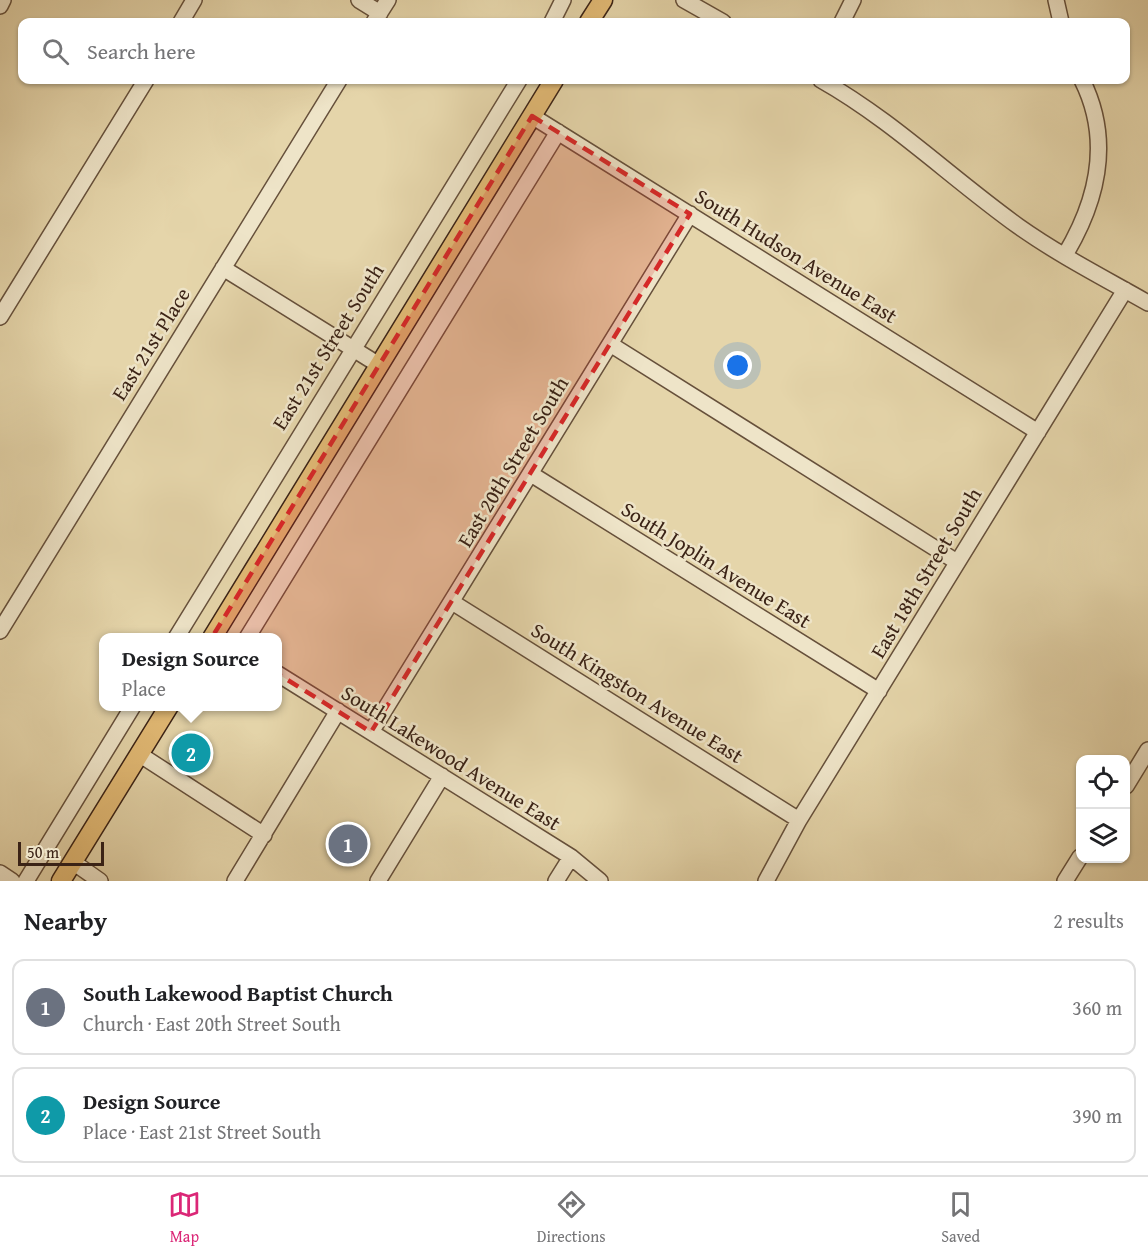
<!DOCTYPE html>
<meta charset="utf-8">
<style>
:root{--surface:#fff;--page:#f6f6f6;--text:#202124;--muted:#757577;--line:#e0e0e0;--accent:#db2777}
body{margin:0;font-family:"Gentium Book Plus",serif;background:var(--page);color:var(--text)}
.controls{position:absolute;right:18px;bottom:18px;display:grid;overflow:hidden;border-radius:12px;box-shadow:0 2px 4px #0004}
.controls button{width:54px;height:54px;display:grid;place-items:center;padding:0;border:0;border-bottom:2px solid var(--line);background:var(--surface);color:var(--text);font:30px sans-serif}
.scale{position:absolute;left:18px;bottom:15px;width:86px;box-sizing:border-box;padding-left:6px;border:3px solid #3b2316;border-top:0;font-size:16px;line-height:21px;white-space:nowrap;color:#3b2316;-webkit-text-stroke:4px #eee4c8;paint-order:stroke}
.you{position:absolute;left:738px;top:366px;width:21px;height:21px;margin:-15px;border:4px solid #fff;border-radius:50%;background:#1a73e8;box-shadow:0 0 0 9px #1a73e833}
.badge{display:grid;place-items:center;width:39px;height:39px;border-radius:50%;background:var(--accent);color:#fff;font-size:20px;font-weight:700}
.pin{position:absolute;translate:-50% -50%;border:3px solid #fff;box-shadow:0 2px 6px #0006}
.popup{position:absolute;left:99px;top:633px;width:183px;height:78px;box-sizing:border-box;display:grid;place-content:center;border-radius:12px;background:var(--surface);filter:drop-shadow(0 2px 4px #0005);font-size:20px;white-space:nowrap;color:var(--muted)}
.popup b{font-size:22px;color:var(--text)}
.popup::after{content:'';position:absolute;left:50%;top:100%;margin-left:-12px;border:12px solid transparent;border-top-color:var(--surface)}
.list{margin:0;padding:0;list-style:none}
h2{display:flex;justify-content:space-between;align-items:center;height:78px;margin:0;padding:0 24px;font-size:26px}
h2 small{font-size:20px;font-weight:400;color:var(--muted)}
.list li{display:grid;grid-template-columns:39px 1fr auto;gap:18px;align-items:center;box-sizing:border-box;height:96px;margin:0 12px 12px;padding:0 12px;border:2px solid var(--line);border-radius:12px}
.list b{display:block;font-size:22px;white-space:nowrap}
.list p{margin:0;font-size:20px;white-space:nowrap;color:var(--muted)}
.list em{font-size:20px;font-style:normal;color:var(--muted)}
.icon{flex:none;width:33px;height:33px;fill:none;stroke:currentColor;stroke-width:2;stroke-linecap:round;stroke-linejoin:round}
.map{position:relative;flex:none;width:1148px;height:881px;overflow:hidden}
.search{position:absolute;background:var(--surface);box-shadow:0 2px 4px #0004;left:18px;right:18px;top:18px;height:66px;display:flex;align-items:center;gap:15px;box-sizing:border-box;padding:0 21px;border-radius:12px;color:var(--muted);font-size:22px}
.sheet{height:294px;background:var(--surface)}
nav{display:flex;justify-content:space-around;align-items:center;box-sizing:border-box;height:84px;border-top:2px solid var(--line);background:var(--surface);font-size:16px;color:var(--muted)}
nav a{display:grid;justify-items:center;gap:3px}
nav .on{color:var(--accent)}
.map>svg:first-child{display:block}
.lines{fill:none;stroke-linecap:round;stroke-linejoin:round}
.minor-casing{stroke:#66503b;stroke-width:18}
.major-casing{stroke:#3b2316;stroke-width:21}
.minor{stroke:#eee4c8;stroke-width:15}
.major{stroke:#e2ba75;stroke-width:18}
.marked{fill:#d62828;fill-opacity:0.2;stroke:#d62828;stroke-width:4.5;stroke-dasharray:12 8;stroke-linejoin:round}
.labels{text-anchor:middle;stroke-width:5;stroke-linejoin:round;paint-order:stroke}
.street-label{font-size:21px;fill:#3b2316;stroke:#eee4c8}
</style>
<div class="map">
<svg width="1148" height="881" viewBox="0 0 1148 881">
<rect width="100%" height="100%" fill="#e5d5aa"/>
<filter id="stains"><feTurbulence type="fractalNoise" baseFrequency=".00333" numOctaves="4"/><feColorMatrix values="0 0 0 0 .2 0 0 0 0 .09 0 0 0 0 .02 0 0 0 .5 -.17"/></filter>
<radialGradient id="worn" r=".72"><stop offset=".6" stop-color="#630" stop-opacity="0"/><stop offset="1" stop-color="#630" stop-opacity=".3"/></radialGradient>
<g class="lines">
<defs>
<path id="minor" d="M359,0L380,13
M684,0L723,22
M1056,0L1061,22
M0,6L3,0
M181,22L194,0
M374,22L388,0
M552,22L563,0
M842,22L853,0
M821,80C892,120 951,178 1018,226C1059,255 1104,278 1148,303
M532,116L1038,432
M1065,255C1098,200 1112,140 1082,80
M223,268L379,365
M0,317L146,80
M610,344L957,562
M531,474L879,691
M452,602L799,820
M0,631L339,80
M176,638L519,80
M247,638L558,132
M278,674L571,857L600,881
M371,732L690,214
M139,754L264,835
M1126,786L1148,750
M73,862L100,881
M0,873L12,881
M26,881L133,706
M235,881L338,711
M378,881L442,776
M556,881L571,857
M766,881L799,820L1125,290
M1065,881L1080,857"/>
<path id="major" d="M589,22L603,0
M212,638L554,80
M61,881L169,706"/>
</defs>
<use href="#minor" class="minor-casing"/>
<use href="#major" class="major-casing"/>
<use href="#minor" class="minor"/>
<use href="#major" class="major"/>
</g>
<path class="marked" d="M532,116L690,214L371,732L214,634Z"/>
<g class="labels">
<g class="street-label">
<text transform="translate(796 256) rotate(32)" y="7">South Hudson Avenue East</text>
<text transform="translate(151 344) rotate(-58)" y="7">East 21st Place</text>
<text transform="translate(328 347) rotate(-58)" y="7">East 21st Street South</text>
<text transform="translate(513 462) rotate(-59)" y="7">East 20th Street South</text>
<text transform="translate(716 565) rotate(32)" y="7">South Joplin Avenue East</text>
<text transform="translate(926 573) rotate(-59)" y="7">East 18th Street South</text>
<text transform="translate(637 693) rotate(32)" y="7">South Kingston Avenue East</text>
<text transform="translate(451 758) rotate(32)" y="7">South Lakewood Avenue East</text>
</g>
</g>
<rect width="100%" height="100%" filter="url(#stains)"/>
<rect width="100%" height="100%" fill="url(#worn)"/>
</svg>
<div class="controls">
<button><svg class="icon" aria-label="locate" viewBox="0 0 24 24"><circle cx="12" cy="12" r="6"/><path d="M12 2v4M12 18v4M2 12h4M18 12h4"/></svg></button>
<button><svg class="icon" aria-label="layers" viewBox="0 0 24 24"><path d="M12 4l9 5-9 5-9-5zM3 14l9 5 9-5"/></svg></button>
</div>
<div class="scale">50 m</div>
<div class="you"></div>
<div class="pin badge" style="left:348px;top:844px;background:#6b7280">1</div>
<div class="pin badge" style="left:191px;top:753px;background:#0f9aa8">2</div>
<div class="popup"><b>Design Source</b>Place</div>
<div class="search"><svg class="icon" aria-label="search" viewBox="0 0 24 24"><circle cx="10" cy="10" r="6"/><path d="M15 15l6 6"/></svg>Search here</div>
</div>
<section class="sheet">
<h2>Nearby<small>2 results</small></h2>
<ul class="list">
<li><span class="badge" style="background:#6b7280">1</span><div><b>South Lakewood Baptist Church</b><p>Church · East 20th Street South</p></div><em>360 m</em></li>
<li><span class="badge" style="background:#0f9aa8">2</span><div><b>Design Source</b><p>Place · East 21st Street South</p></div><em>390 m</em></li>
</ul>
</section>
<nav>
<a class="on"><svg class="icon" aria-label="map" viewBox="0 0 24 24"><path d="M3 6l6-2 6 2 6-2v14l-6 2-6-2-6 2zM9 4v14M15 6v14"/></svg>Map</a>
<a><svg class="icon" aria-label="directions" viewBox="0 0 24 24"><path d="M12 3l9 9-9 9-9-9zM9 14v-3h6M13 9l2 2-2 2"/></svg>Directions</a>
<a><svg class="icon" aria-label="saved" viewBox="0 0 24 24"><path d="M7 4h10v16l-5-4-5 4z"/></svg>Saved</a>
</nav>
